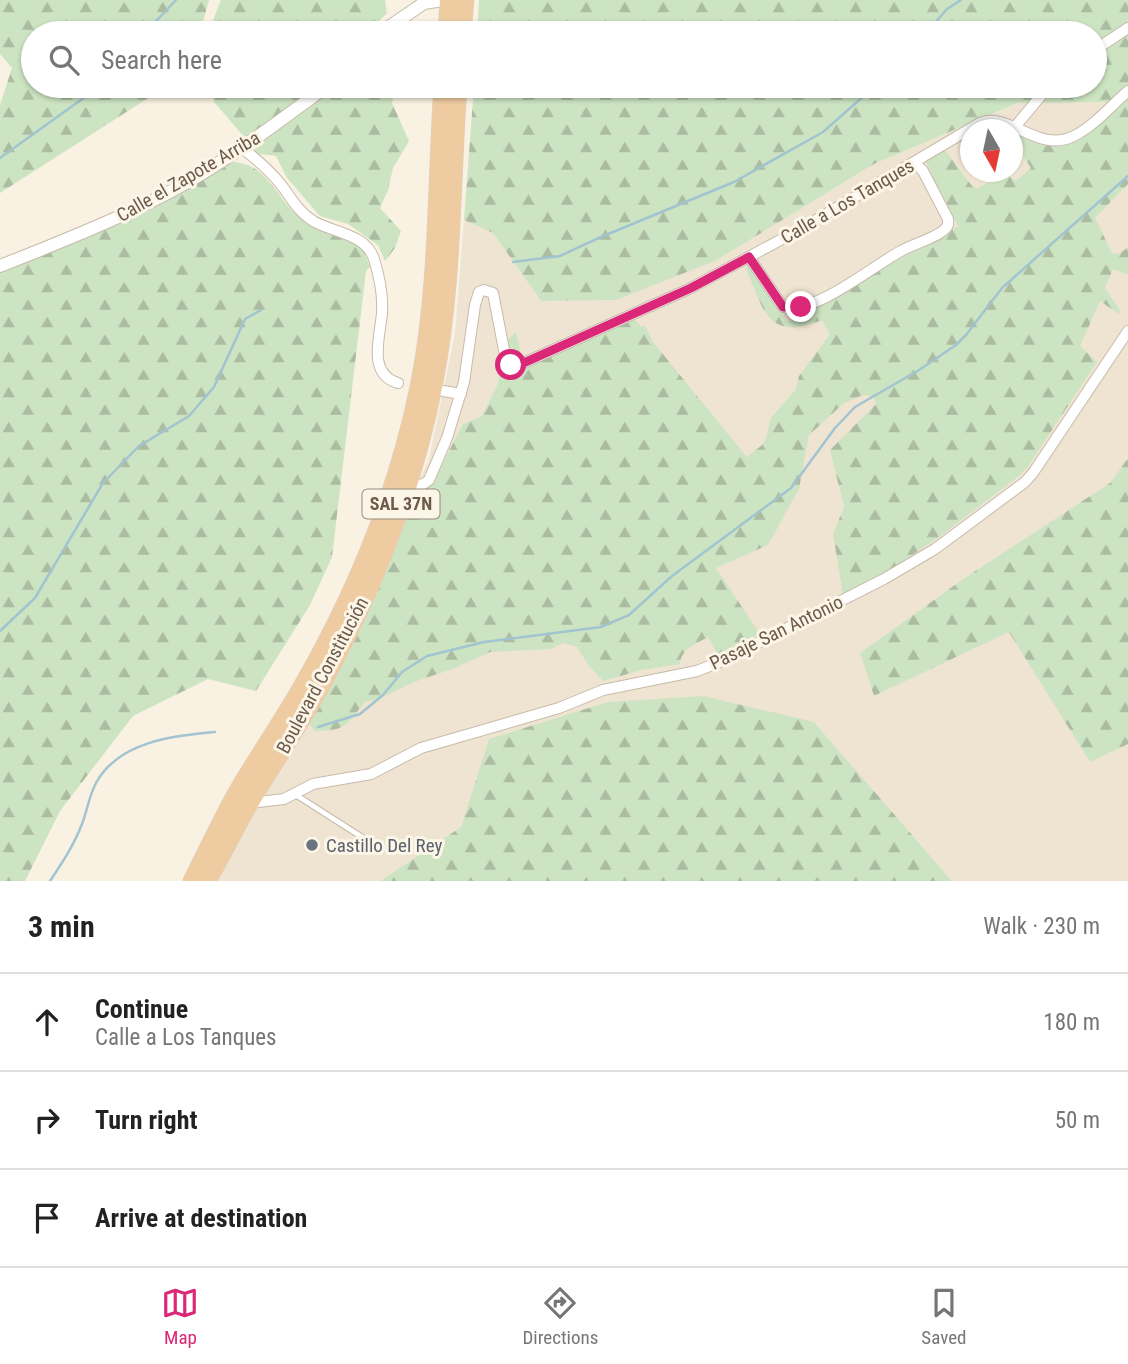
<!DOCTYPE html>
<meta charset="utf-8">
<style>
:root{--surface:#fff;--page:#f2f2f2;--text:#222;--muted:#767676;--line:#e0e0e0;--accent:#db2777}
body{margin:0;font-family:"Roboto Condensed",sans-serif;background:var(--page);color:var(--text)}
.compass{position:absolute;left:960px;top:119px;width:63px;height:63px;border-radius:50%;background:var(--surface);box-shadow:0 2px 5px #0004;rotate:171deg}
.stop{position:absolute;width:21px;height:21px;margin:-16px;border:5px solid #db2777;border-radius:50%;background:#fff}
.stop.end{background:#db2777;border-color:#fff;box-shadow:0 2px 7px #0008}
.list{margin:0;padding:0;list-style:none}
h2{display:flex;justify-content:space-between;align-items:center;height:91px;margin:0;padding:0 28px;font-size:30px}
h2 small{font-size:23px;font-weight:400;color:var(--muted)}
.list li{display:grid;grid-template-columns:46px 1fr auto;gap:21px;align-items:center;box-sizing:border-box;height:98px;padding:0 28px;border-top:2px solid var(--line)}
.list b{display:block;font-size:26px;white-space:nowrap}
.list p{margin:0;font-size:23px;white-space:nowrap;color:var(--muted)}
.list em{font-size:23px;font-style:normal;color:var(--muted)}
.icon{flex:none;width:38px;height:38px;fill:none;stroke:currentColor;stroke-width:2;stroke-linecap:round;stroke-linejoin:round}
.map{position:relative;flex:none;width:1128px;height:881px;overflow:hidden}
.search{position:absolute;background:var(--surface);box-shadow:0 2px 5px #0004;left:21px;right:21px;top:21px;height:77px;display:flex;align-items:center;gap:18px;box-sizing:border-box;padding:0 24px;border-radius:38px;color:var(--muted);font-size:26px}
.sheet{height:385px;background:var(--surface)}
nav{display:flex;justify-content:space-around;align-items:center;box-sizing:border-box;height:98px;border-top:2px solid var(--line);background:var(--surface);font-size:19px;color:var(--muted)}
nav a{display:grid;justify-items:center;gap:4px}
nav .on{color:var(--accent)}
.map>svg:first-child{display:block}
.residential{fill:#efe4d2;fill-rule:evenodd}
.forest{fill:url(#forest-firs)}
.lines{fill:none;stroke-linecap:round;stroke-linejoin:round}
.stream{stroke:#a1c4d0;stroke-width:2.5}
.service-casing{stroke:#c7baab;stroke-width:7}
.minor-casing{stroke:#c7baab;stroke-width:12}
.tertiary-casing{stroke:#c7baab;stroke-width:14}
.trunk-casing{stroke:#d9d4d0;stroke-width:19}
.service{stroke:#fff;stroke-width:5}
.minor{stroke:#fff;stroke-width:10}
.tertiary{stroke:#fff;stroke-width:12}
.trunk{stroke:#eecba1;stroke-width:18}
.route{stroke:#db2777;stroke-width:9}
.worship-dot{fill:#6b7280;stroke:#fcf6e8;stroke-width:2.5}
.labels{text-anchor:middle;stroke-width:6;stroke-linejoin:round;paint-order:stroke}
.shield{fill:#fcf6e8;stroke:#988a7b;stroke-width:2}
.shield-label{font-size:18px;font-weight:bold;fill:#6d5b4c}
.street-label{font-size:19px;fill:#6d5b4c;stroke:#fcf6e8}
.worship-label{font-size:19px;fill:#5b616d;stroke:#fcf6e8;text-anchor:start}
</style>
<div class="map">
<svg width="1128" height="881" viewBox="0 0 1128 881">
<defs>
<pattern id="forest-firs" width="22" height="20" patternUnits="userSpaceOnUse" patternTransform="scale(1.75)"><rect width="22" height="20" fill="#cde4c3"/><path d="M5 1l3.5 6h-7zM16 11l3.5 6h-7z" fill="#abbca1"/></pattern>
</defs>
<rect width="100%" height="100%" fill="#f9f2e2"/>
<path class="residential" d="M1128,95V458L1110,483L966,577L860,653L874,696L1009,631L1090,762L1128,744V881H952L814,722L490,739L461,827L380,881H199L526,378L516,333L503,344L498,383L469,443L445,474L420,480L429,459L455,334L464,220L493,233L541,301L717,260L874,164L1019,103L1116,102ZM970,130H1012V172H970ZM1116,261L1060,389L894,386Z"/>
<path class="forest" d="M0,0H209L200,33H33V86H167L0,193V105L12,68L0,54Z
M221,0H385L387,13L367,33H208Z
M479,0H1128V184L1095,218L1112,253L1119,254L1128,247V275L1113,269L1105,288L1120,310L1119,314L1100,301L1080,346L1097,362L1027,468L1019,476L939,537L844,601L833,534L844,507L830,450L876,404L874,397L863,395L844,403L809,435L799,489L768,545L716,568L760,634L718,655L708,637C696,644 681,649 680,664L642,670L603,681L589,666L577,647L563,643L551,649L490,652L455,668L414,682L379,699L365,702C346,725 346,731 315,731L308,722L391,552L420,480L436,476L463,424L482,416L498,383L503,344L516,332L524,366L634,318L641,327L645,326L653,342L747,457L762,445L767,436L770,419L796,389L799,376L830,334L822,320C767,341 765,312 746,269L747,264L787,322L958,226L925,161L945,150L972,186L977,189L1000,175L1006,174L1016,181L1031,168L1013,141V134C1025,135 1037,143 1050,146C1076,150 1099,118 1116,102L1018,103L874,164L717,260L616,300L541,301L493,233L464,220L474,86H1095V33H477Z
M211,86H319L246,139L214,102Z
M338,86H396L392,103L409,141L393,168L388,190L380,208L401,231L395,248L385,261L378,245L348,224L320,216L287,178L276,156L253,153C270,121 312,109 338,86Z
M233,162C269,164 276,200 302,219C319,231 342,237 362,246L370,267L366,271L332,557L310,605L256,691L208,679L133,716L60,811L25,881H0V271L179,193Z
M1128,458V744L1090,762L1009,632L874,696L860,653L966,577L1110,483Z
M703,696L814,722L952,881H380L461,827L489,739L608,702Z"/>
<g class="lines">
<path class="stream" d="M145,33L176,0
M926,33L947,9L961,0
M0,158L85,97L96,86
M513,262L560,256L601,237L734,182L823,132L875,86
M0,631L35,598L103,483L139,446L189,416L214,387L245,319L261,310
M318,727L360,714L383,695L402,672L427,656L484,642L601,627L629,615L672,576L791,488L835,428L855,407L919,370L956,345L966,335L1002,288L1128,176
M50,881C62,863 74,845 82,824C87,811 89,796 96,783C119,741 173,736 215,732"/>
<defs>
<path id="service" d="M296,795L379,848"/>
<path id="minor" d="M1095,50L1128,28
M1014,128L1049,86
M242,148C255,158 267,168 278,181C290,195 296,210 313,221C334,233 366,234 374,259C379,275 383,297 382,313C380,337 367,374 398,383
M749,257L783,307C813,316 874,265 901,251C912,244 937,238 945,229C949,225 948,224 948,219L923,171L914,162
M443,391L461,394
M407,483L422,485L429,480L447,438L464,382L475,305L479,292L484,290L493,293L505,355L511,365H519L691,288L799,230L980,123C1009,111 1038,154 1074,136C1094,126 1111,106 1128,91
M249,803L284,799L313,784L371,774L421,748L559,708L603,690L697,671L722,661L884,579L935,549L1025,482L1033,473L1128,331"/>
<path id="tertiary" d="M380,33L424,3L443,0
M0,266C50,246 100,227 148,203C213,172 270,128 327,86"/>
<path id="trunk" d="M447,33L449,0
M462,33L465,0
M192,881C206,853 220,824 235,796C256,759 281,724 302,687C356,593 399,489 420,382C439,285 436,184 443,86
M207,881C222,855 235,828 250,802C274,762 300,724 322,684C373,590 414,487 434,382C453,284 451,184 458,86"/>
</defs>
<use href="#service" class="service-casing"/>
<use href="#minor" class="minor-casing"/>
<use href="#tertiary" class="tertiary-casing"/>
<use href="#trunk" class="trunk-casing"/>
<use href="#service" class="service"/>
<use href="#minor" class="minor"/>
<use href="#tertiary" class="tertiary"/>
<use href="#trunk" class="trunk"/>
</g>
<g class="lines">
<path class="route" d="M511,365H519L691,288L749,257L783,307H801"/>
</g>
<circle class="worship-dot" cx="312" cy="845" r="7"/>
<g class="labels">
<rect class="shield" x="362.5" y="489.5" width="77" height="29" rx="5"/>
<g class="shield-label">
<text x="401" y="510">SAL 37N</text>
</g>
<g class="street-label">
<text transform="translate(188 176) rotate(-30)" y="7">Calle el Zapote Arriba</text>
<text transform="translate(847 201) rotate(-30)" y="7">Calle a Los Tanques</text>
<text transform="translate(776 632) rotate(-26)" y="7">Pasaje San Antonio</text>
<text transform="translate(322 675) rotate(-62)" y="7">Boulevard Constitución</text>
</g>
<g class="worship-label">
<text x="326" y="852">Castillo Del Rey</text>
</g>
</g>
</svg>
<svg class="compass" viewBox="-18 -18 36 36"><path d="M0-13l5 13h-10z" fill="#e53935"/><path d="M0 13l5-13h-10z" fill="#767676"/></svg>
<div class="stop" style="left:511px;top:365px"></div>
<div class="stop end" style="left:801px;top:307px"></div>
<div class="search"><svg class="icon" aria-label="search" viewBox="0 0 24 24"><circle cx="10" cy="10" r="6"/><path d="M15 15l6 6"/></svg>Search here</div>
</div>
<section class="sheet">
<h2>3 min<small>Walk · 230 m</small></h2>
<ul class="list">
<li><svg class="icon" aria-label="ahead" viewBox="0 0 24 24"><path d="M12 20V5M6 11l6-6 6 6"/></svg><div><b>Continue</b><p>Calle a Los Tanques</p></div><em>180 m</em></li>
<li><svg class="icon" aria-label="right" viewBox="0 0 24 24"><path d="M7 20v-9h11M14 6l5 5-5 5"/></svg><div><b>Turn right</b></div><em>50 m</em></li>
<li><svg class="icon" aria-label="arrive" viewBox="0 0 24 24"><path d="M6 21V4h12l-3 4 3 4H6"/></svg><div><b>Arrive at destination</b></div></li>
</ul>
</section>
<nav>
<a class="on"><svg class="icon" aria-label="map" viewBox="0 0 24 24"><path d="M3 6l6-2 6 2 6-2v14l-6 2-6-2-6 2zM9 4v14M15 6v14"/></svg>Map</a>
<a><svg class="icon" aria-label="directions" viewBox="0 0 24 24"><path d="M12 3l9 9-9 9-9-9zM9 14v-3h6M13 9l2 2-2 2"/></svg>Directions</a>
<a><svg class="icon" aria-label="saved" viewBox="0 0 24 24"><path d="M7 4h10v16l-5-4-5 4z"/></svg>Saved</a>
</nav>
